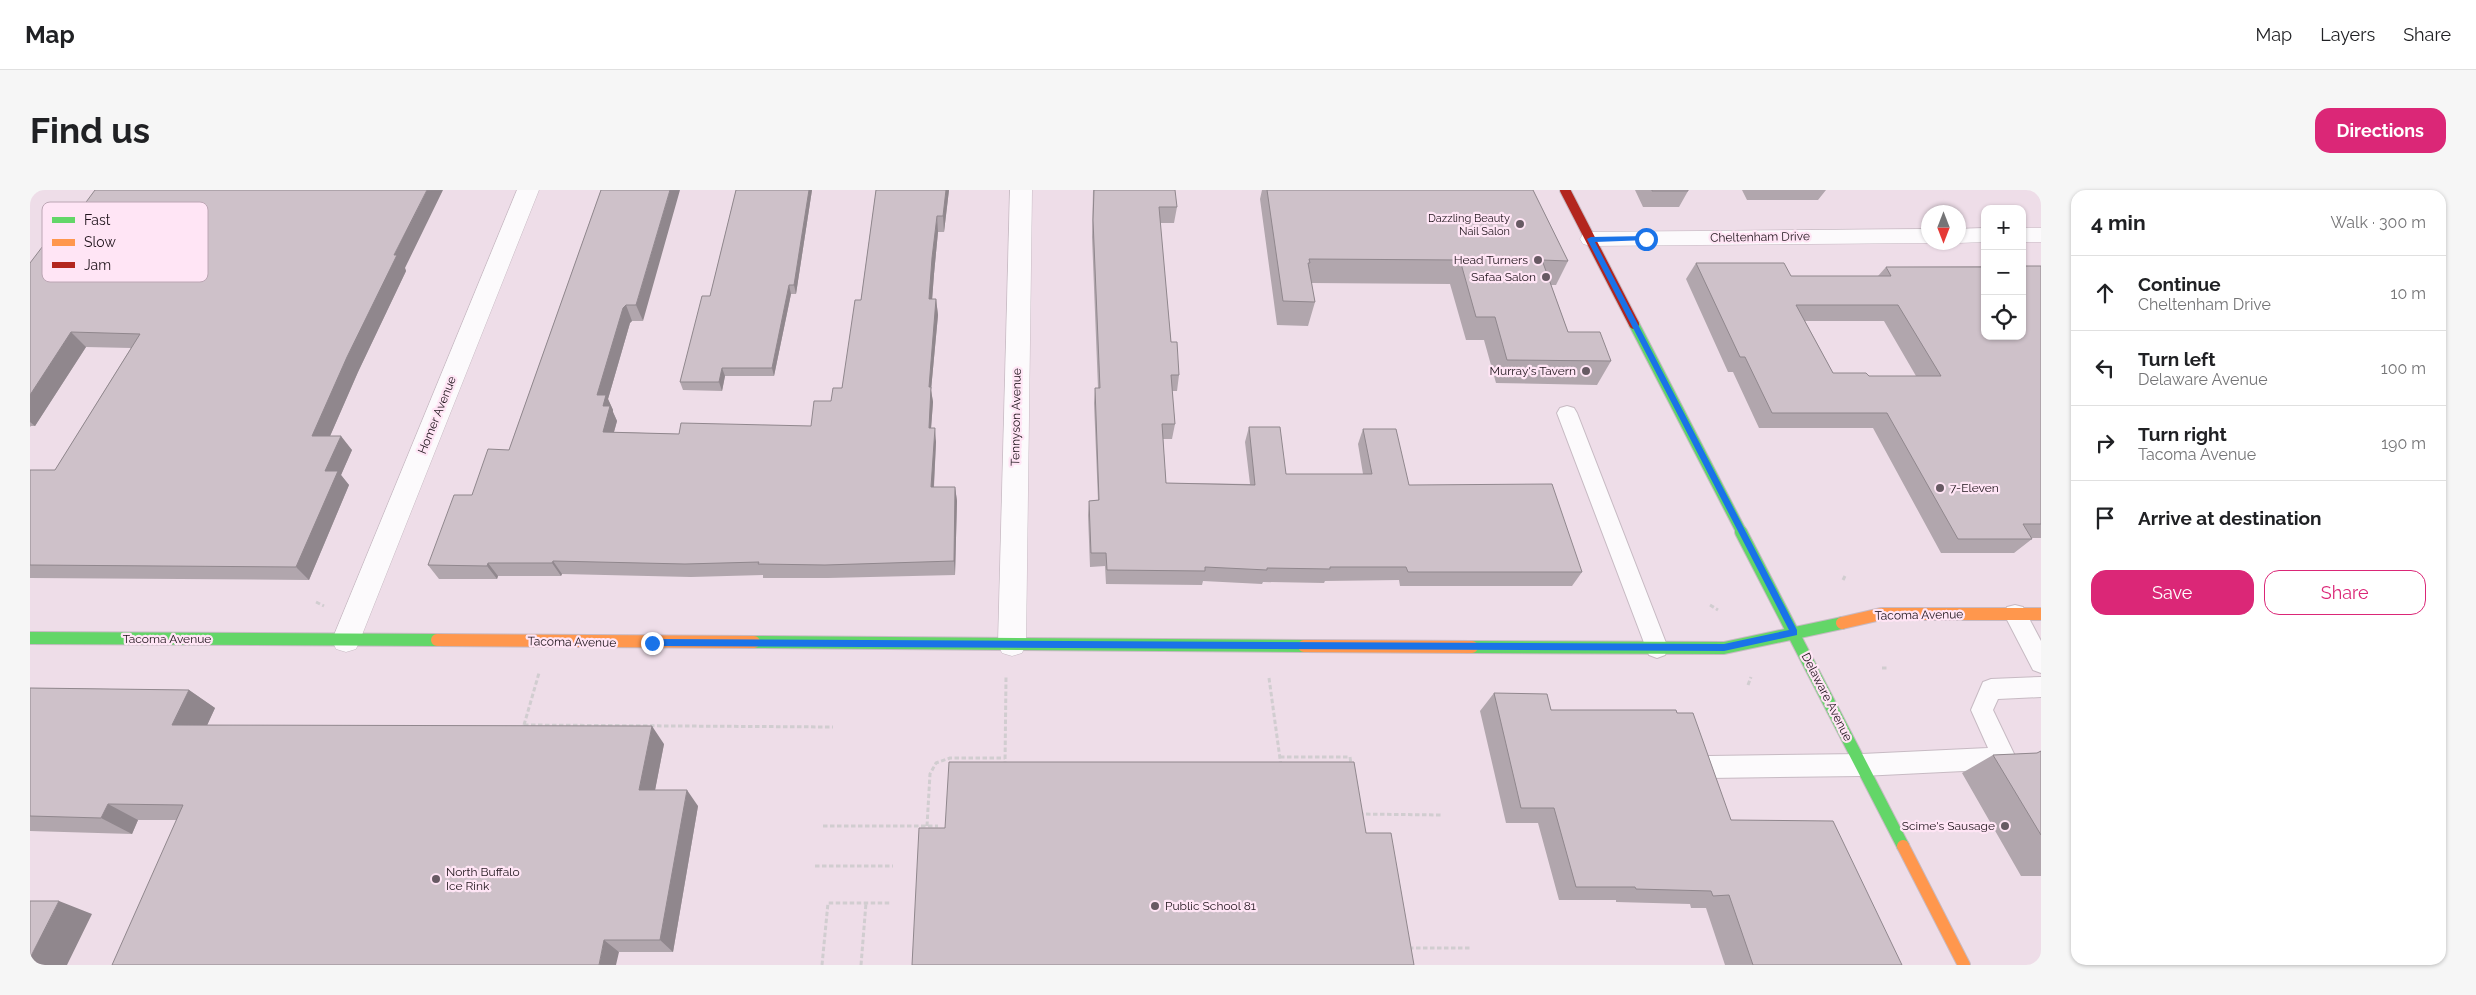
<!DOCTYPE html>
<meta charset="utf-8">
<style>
:root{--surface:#fff;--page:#f6f6f6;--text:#202124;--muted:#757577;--line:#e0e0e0;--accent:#db2777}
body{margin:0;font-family:Raleway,sans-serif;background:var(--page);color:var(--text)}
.controls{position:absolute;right:15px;top:15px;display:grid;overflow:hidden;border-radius:10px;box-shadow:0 1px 4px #0004}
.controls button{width:45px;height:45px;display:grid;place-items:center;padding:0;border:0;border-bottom:1px solid var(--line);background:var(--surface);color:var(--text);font:25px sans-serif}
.compass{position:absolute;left:1891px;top:15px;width:45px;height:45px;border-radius:50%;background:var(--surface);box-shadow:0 1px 4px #0004;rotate:180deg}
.stop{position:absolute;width:15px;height:15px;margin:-11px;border:4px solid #1a73e8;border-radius:50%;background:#fff}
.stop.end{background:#1a73e8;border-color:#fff;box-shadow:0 1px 5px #0008}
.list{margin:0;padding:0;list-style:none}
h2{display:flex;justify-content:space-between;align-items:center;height:65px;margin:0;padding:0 20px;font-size:21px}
h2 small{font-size:16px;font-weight:400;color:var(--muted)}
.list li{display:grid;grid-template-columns:32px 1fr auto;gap:15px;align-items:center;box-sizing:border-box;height:75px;padding:0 20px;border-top:1px solid var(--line)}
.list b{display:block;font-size:19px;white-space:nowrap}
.list p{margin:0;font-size:16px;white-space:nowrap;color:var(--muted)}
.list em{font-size:16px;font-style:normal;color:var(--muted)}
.actions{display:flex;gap:10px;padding:15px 20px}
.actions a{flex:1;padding:11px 0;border:1px solid var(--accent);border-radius:15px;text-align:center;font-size:18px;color:var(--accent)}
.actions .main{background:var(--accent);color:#fff}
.icon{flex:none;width:28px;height:28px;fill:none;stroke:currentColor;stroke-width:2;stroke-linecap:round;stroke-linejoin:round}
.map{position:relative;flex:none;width:2011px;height:775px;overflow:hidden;border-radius:15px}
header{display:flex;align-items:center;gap:30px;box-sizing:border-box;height:70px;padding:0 25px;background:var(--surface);border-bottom:1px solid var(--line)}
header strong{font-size:24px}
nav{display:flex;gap:28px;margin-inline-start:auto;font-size:18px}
.intro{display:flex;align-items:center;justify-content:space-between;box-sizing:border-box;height:120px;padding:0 30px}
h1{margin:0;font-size:35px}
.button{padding:12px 22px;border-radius:15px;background:var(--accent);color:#fff;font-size:18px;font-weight:700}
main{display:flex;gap:30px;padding:0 30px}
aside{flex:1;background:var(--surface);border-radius:15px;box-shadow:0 1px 4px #0004}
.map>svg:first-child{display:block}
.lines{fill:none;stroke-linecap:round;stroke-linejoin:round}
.lane-casing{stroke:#c7bac3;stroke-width:2}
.street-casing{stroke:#c7bac3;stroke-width:1}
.fast-far1-casing{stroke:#c7bac3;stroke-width:12}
.fast-casing{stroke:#c7bac3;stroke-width:14}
.slow-casing{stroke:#c7bac3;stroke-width:14}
.jam-casing{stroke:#c7bac3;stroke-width:12}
.path{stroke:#d1cdd0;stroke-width:3;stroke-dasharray:4.5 2.5;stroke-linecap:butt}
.lane{fill:#fcfafc;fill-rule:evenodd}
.street{fill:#fcfafc;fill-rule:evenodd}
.fast-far1{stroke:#63d668;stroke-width:10}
.fast{stroke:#63d668;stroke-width:12}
.slow{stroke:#ff974d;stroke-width:12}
.jam{stroke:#b3261e;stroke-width:10}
.wall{fill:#b1a6ad;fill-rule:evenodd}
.shaded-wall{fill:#90878d}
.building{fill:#cec1c9;stroke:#90878d;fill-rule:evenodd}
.route{fill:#1a73e8}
.poi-dot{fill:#675a63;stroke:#ffe5f5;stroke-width:2}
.labels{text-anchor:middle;stroke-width:4.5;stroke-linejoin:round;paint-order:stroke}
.far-poi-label{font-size:11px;fill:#1f141b;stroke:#ffe5f5;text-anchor:end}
.street-label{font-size:12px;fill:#1f141b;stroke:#ffe5f5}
.poi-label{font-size:12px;fill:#1f141b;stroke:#ffe5f5;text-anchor:end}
.key{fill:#ffe5f5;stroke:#bca6b4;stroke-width:1}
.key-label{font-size:14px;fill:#1f141b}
</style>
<header>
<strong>Map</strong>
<nav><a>Map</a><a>Layers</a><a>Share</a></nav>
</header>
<div class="intro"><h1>Find us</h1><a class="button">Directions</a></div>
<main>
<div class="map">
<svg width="2011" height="775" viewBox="0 0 2011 775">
<rect width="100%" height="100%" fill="#eedde8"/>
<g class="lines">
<defs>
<path id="lane" d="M1537,216L1544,218L1547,223L1638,458L1635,465L1627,468L1619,465L1616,458L1527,223L1530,218Z
M1985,415L1993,417L2011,451V483L2003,480L1974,424L1977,417Z
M2011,487V507L1968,509L1963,520L1986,568L1982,576L1974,579L1832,586L1679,588L1671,585L1667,577L1671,569L1679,566L1832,564L1958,558L1941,520L1953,492L1961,489Z"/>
<path id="street" d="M487,0H509L330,450L326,459L316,462L306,459L302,450Z
M980,0H1002L996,454L992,463L982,466L972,463L968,454Z
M1955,38V52L1928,53L1925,52H1928V39Z
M1992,38H2011V52H1992Z
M1898,39V52H1901L1898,53L1561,56L1553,54L1550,49L1553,44L1561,42Z"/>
<path id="fast-far1" d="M1604,134L1712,343"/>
<path id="fast" d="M1711,342L1873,656
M0,448L407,450
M724,452L1274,456
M1442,457L1694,458L1812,433"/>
<path id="slow" d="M1812,433L1851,424H2011
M407,450L724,452
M1274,456L1442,457
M1873,656L1934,775"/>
<path id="jam" d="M1535,0L1604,134"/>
</defs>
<use href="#lane" class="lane-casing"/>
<use href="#street" class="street-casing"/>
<use href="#fast-far1" class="fast-far1-casing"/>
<use href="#fast" class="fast-casing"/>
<use href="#slow" class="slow-casing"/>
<use href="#jam" class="jam-casing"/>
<path class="path" d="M1813,390L1815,386
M286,412L294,416
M1680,415L1688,420
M1852,478H1857
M1239,488L1251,576
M1718,495L1721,487
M494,535L803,537
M494,535L509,483
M1250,567H1320L1321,574
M975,576L976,487
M1329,624L1413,625
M793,636H908
M897,636L900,584L906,573L920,568H975
M785,676H863
M1379,758H1440
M792,775L798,713H860
M831,775L836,713"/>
<use href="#lane" class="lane"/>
<use href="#street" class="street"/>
<use href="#fast-far1" class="fast-far1"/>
<use href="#fast" class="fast"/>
<use href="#slow" class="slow"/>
<use href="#jam" class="jam"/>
</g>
<path class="wall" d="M571,0L613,131H602L600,133L578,209L583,220V222L587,231L584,242L649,244L781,236L812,198L831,110L846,0H919L914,42H908L904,84L902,109H906L908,125L901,200L903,212L901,238L906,252L904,297H925L927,311L925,385L798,388H733V385L661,387L532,384L531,386H468L467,389H409L398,375L442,305L479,260Z
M706,0H782L766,104H761L744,186H695L692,201L653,200L650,192L680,106Z
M1063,0L1147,17L1144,33H1130L1141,152L1149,185L1147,201H1142L1145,234L1142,249H1133L1136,293L1220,294L1215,252L1219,237L1256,284H1333L1328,254L1333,239L1379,295L1552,382L1542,396H1370L1369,390L1295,391L1294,393L1233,392L1232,394L1173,391L1172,395L1076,394L1075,376L1060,377L1058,325L1059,311L1068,310L1064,213L1065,198H1068L1062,47Z
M1232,0H1503L1538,71L1526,95H1521L1538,142L1581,171L1567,195L1466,193L1454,150H1436L1420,94L1281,93L1285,112L1278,136L1247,135L1230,9Z
M1605,0H1658V1L1649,17H1613Z
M1712,0H1796L1788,10H1717Z
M0,73L375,78L376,81L328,182L300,246L322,260L311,285L319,295L279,390L0,388V280H25L101,158L56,157L5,236H1L0,237Z
M1666,73L1761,86H1848L1856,77L2011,76V348H2002V349L1984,363H1911L1843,238H1729L1703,182H1698L1656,89ZM1775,131H1854L1886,186H1839L1803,183Z
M0,498L159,500L185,518L177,535L634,554L625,600L668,616L643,762H589L146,630H108L102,644L0,641Z
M1464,503L1521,520L1647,523L1701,630L1872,775H1695L1676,718H1661L1660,714L1586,712V710H1529L1508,633H1476L1450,521Z
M2011,561V686H1991L1932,583L1963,565L2007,563Z"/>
<path class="shaded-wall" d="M397,0H413L375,78L376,81L328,182L294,260L282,246L317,167L364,65Z
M640,0H650L613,131L606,115Z
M779,0H782L766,104L764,95Z
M916,0H919L914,42L913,26Z
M907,26L908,42L904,84L901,125L899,109L902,68Z
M759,95L761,104L744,186L742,178Z
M906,109L908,125L901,200L903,212L900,252L899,238V197Z
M596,115L602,131L600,133L578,209L583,220V222L587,231L580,256L573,242L567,205L593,118Z
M41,142L56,157L5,236L0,232V205Z
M692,178L695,186L692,201L689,192Z
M905,238L906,252L903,311L901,297Z
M311,246L322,260L311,285L319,295L279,390L266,377L295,281Z
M925,297L927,311L925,385L924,371Z
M523,371L532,384L531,386L522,373Z
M458,373L468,386L467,389L457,376Z
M159,500L185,518L169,553L142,535Z
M622,536L634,554L622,616L609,600Z
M657,600L668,616L643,762L630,750Z
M78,614L108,630L102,644L71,628Z
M29,711L62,724L37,775H0V768Z
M574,750L589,762L586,775H569Z"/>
<path class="building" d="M65,0H397L364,65H367L317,167L282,246H311L295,281H308L266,377L0,375V280H25L110,144L41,142L0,205V73L38,23H48Z
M571,0H640L606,115H596L593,118L567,205H576L573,216H580L573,242L649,244L651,233L781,236L784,211H801L803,198H812L825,110H831L846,0H916L913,26H907L902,68L899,109H906L899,197H901L899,238H905L901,297H925L924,371L795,375L728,374L729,372L655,374L523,371L522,373H458L457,376L398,375L424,305H442L458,259L479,260Z
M706,0H779L764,95H759L742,178H692L689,192H650L672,106H680Z
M1064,0H1145L1147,17H1129L1141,152H1147L1149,185H1141L1145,234H1132L1136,293L1225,295L1219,237H1250L1256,284H1342L1333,239H1366L1379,295L1522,294L1552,382H1378L1376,377H1300V379L1237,378V380L1175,377V381L1077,380L1076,363H1061L1059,311L1069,310L1065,198H1070L1063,30Z
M1237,0H1503L1538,71L1512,70L1538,142H1570L1581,171L1477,170L1465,127H1446L1430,70L1279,69L1280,73H1278L1285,112L1253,111Z
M1622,0H1658V1H1622Z
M1666,73H1754L1761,86H1861L1856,77H1955V146H1992V76H2011V334H1993L2002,349H1928L1857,223H1742L1715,167H1710ZM1766,115H1868L1911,186H1839L1836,183H1803Z
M0,498L159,500L142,535L622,536L609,600H657L630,750H574L569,775H82L153,615L78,614L71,628L0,626Z
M1464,503L1517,504L1521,520H1646L1647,523H1663L1701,630L1803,631L1872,775H1723L1699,705L1683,706L1681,701L1606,699L1605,697H1546L1524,618H1491Z
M2011,561V645L1963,565L2007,563Z
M919,572H1324L1336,643H1361L1384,775H882L889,638H915Z
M0,711H29L0,768Z"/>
<path class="route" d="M1616,46L1618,50L1565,52L1767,440V445L1694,461L622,456L617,453L622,449L1694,454L1759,440L1557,49L1561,47Z"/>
<g class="poi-dot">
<circle cx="1490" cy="34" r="5"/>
<circle cx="1508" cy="70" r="5"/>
<circle cx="1516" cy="87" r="5"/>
<circle cx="1556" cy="181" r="5"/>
<circle cx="1910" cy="298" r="5"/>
<circle cx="1975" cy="636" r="5"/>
<circle cx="406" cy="689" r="5"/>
<circle cx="1125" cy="716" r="5"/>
</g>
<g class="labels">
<g class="far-poi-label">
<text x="1480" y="32">Dazzling Beauty<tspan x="1480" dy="13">Nail Salon</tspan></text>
</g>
<g class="street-label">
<text transform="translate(1730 47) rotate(-1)" y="4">Cheltenham Drive</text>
<text transform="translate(407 225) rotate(-68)" y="4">Homer Avenue</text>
<text transform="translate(986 227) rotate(-89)" y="4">Tennyson Avenue</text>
<text transform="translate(1889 425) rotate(-1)" y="4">Tacoma Avenue</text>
<text x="137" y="453">Tacoma Avenue</text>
<text transform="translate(542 452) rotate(1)" y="4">Tacoma Avenue</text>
<text transform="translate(1797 507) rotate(63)" y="4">Delaware Avenue</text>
</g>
<g class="poi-label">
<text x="1498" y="74">Head Turners</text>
<text x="1506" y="91">Safaa Salon</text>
<text x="1546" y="185">Murray's Tavern</text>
<text x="1920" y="302" text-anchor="start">7-Eleven</text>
<text x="1965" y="640">Scime's Sausage</text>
<text x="416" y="686" text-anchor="start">North Buffalo<tspan x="416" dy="14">Ice Rink</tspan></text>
<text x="1135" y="720" text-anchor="start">Public School 81</text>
</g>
</g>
<rect x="12" y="12" width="166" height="80" rx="8" class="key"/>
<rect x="22" y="27" width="23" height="6" fill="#63d668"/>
<rect x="22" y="49" width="23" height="7" fill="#ff974d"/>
<rect x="22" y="72" width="23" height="6" fill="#b3261e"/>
<g class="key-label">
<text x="54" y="35">Fast</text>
<text x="54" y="57">Slow</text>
<text x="54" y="80">Jam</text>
</g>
</svg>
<div class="controls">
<button>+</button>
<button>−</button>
<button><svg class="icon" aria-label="locate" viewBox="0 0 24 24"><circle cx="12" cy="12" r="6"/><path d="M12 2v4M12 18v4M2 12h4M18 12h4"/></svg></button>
</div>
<svg class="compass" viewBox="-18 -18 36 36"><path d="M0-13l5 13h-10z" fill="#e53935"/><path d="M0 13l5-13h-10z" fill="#757577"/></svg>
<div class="stop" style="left:1616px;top:49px"></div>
<div class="stop end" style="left:622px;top:453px"></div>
</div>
<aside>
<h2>4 min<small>Walk · 300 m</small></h2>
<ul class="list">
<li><svg class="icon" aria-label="ahead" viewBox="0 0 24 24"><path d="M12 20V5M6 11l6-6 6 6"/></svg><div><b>Continue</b><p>Cheltenham Drive</p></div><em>10 m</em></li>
<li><svg class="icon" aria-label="left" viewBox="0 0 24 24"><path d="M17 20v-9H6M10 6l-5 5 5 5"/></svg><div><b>Turn left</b><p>Delaware Avenue</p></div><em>100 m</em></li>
<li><svg class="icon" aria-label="right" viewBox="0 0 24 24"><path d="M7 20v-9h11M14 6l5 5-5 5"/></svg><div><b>Turn right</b><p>Tacoma Avenue</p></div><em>190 m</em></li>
<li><svg class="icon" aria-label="arrive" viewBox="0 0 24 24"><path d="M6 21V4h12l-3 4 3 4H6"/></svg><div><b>Arrive at destination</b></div></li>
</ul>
<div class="actions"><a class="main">Save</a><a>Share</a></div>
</aside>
</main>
